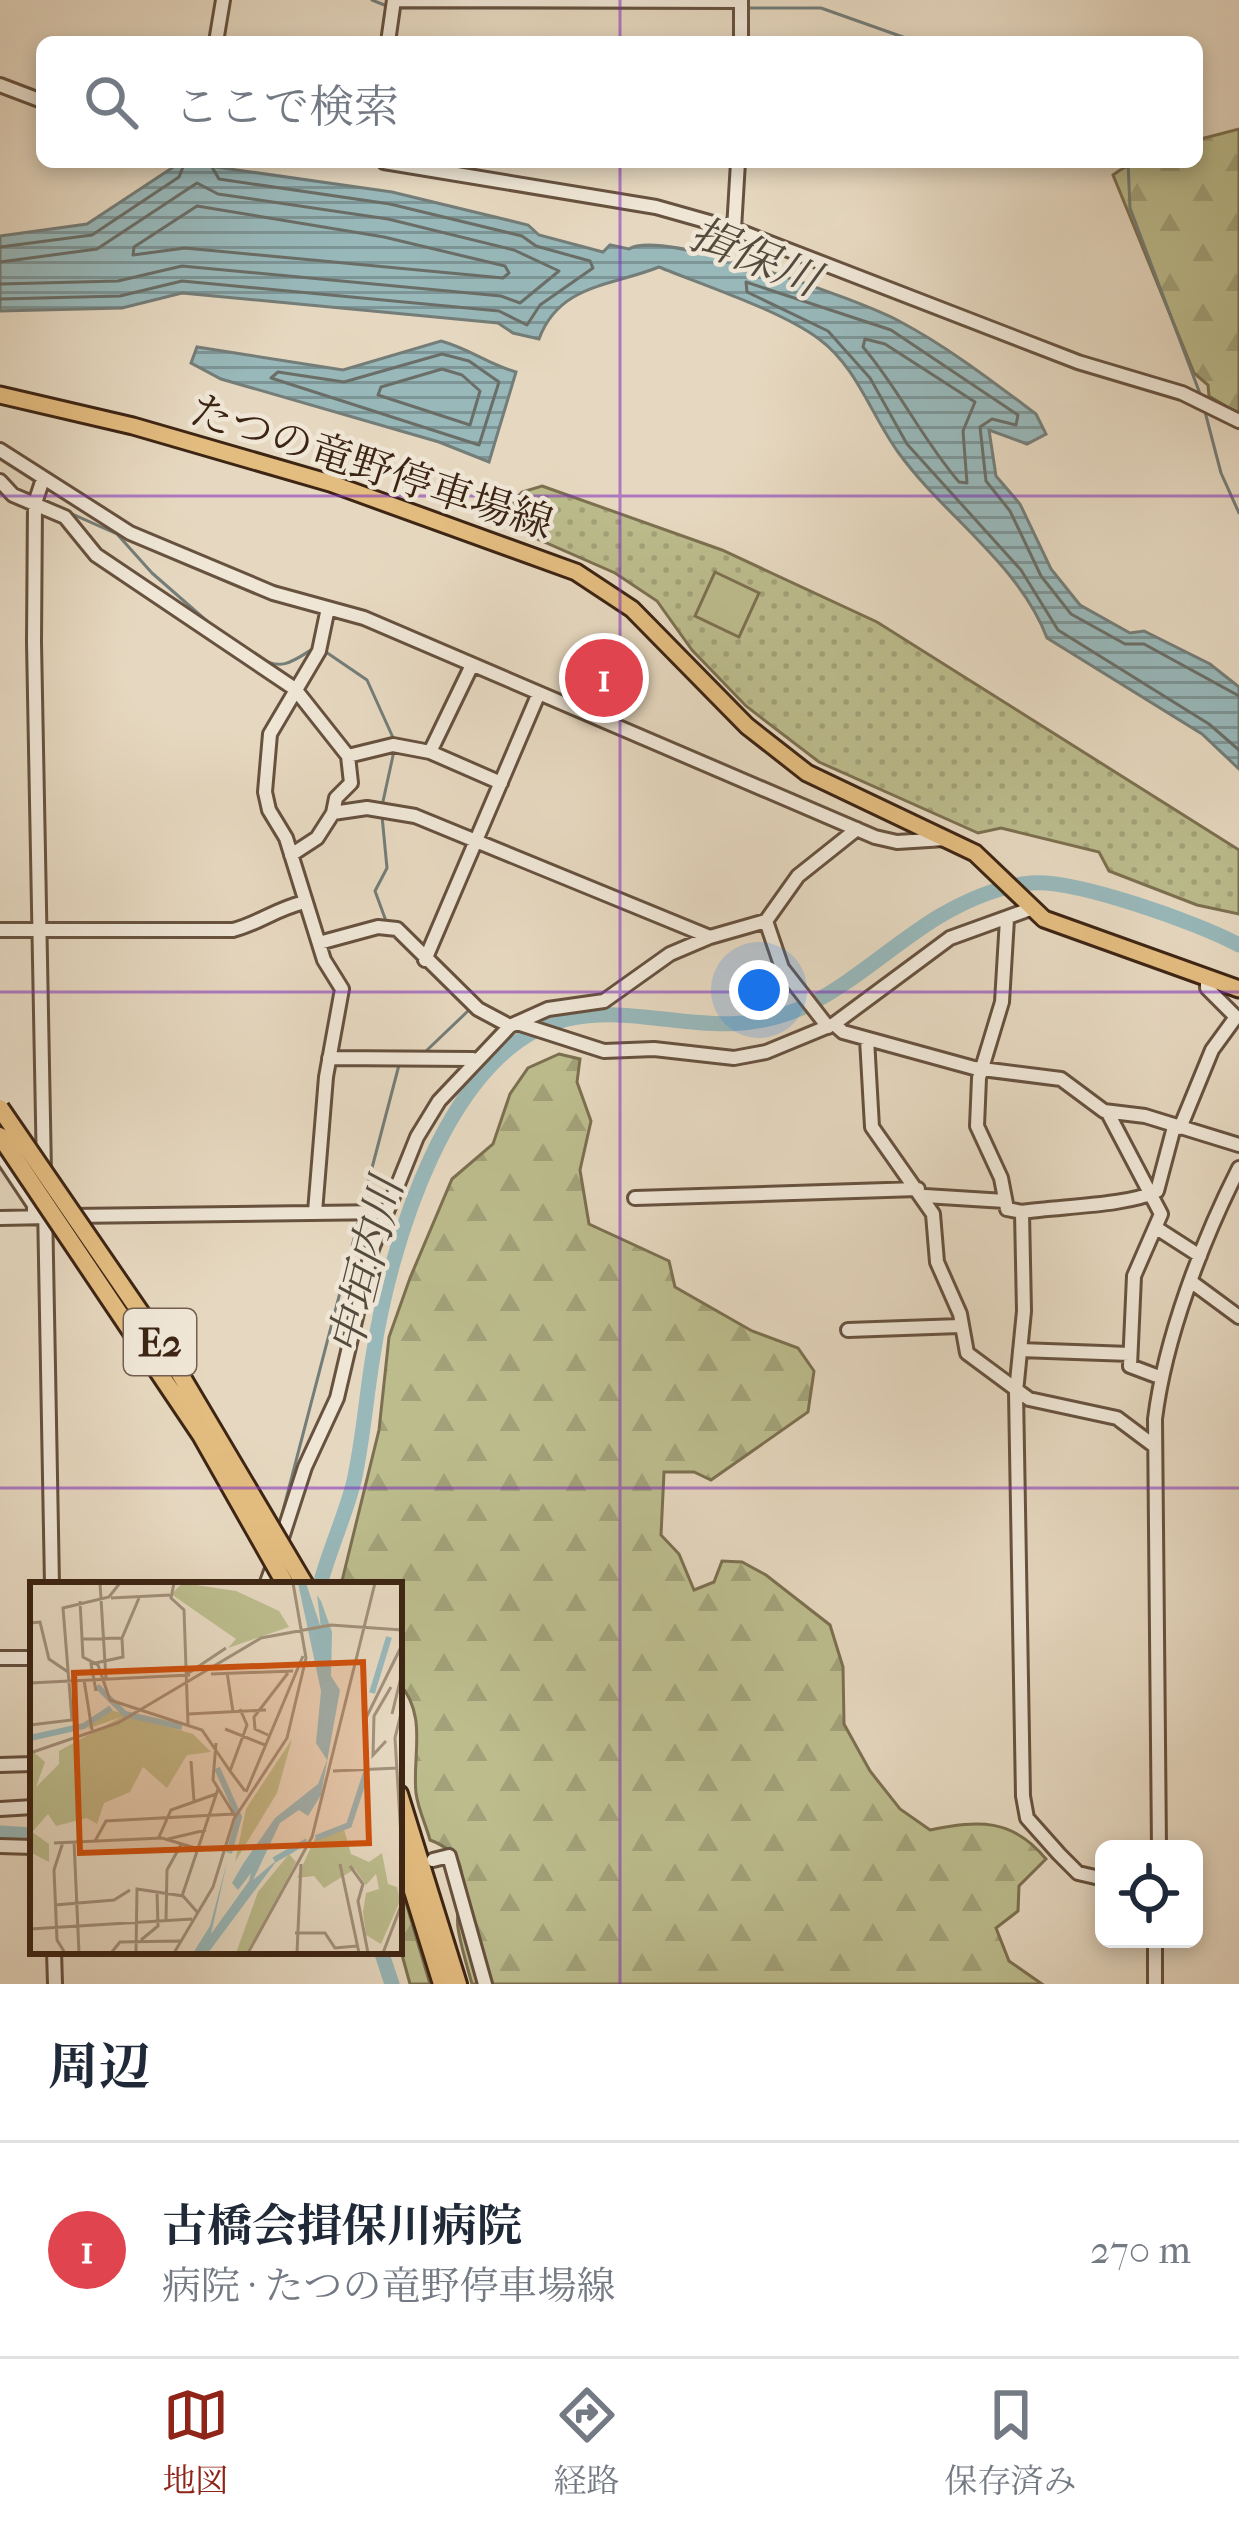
<!DOCTYPE html>
<html lang="ja">
<meta charset="utf-8">
<style>
:root{--surface:#fff;--page:#f6f6f7;--text:#1f2937;--muted:#747a83;--line:#e0e1e3;--accent:#8f2418}
body{margin:0;font-family:"IM FELL French Canon","Noto Serif JP",serif;background:var(--page);color:var(--text)}
.controls{position:absolute;right:36px;bottom:36px;display:grid;overflow:hidden;border-radius:18px;box-shadow:0 6px 18px #0003}
.controls button{width:108px;height:108px;display:grid;place-items:center;padding:0;border:0;border-bottom:3px solid var(--line);background:var(--surface);color:var(--text);font:60px sans-serif}
.you{position:absolute;left:759px;top:990px;width:42px;height:42px;margin:-30px;border:9px solid #fff;border-radius:50%;background:#1a73e8;box-shadow:0 0 0 18px #1a73e833}
.badge{display:grid;place-items:center;width:78px;height:78px;border-radius:50%;background:var(--accent);color:#fff;font-size:39px;font-weight:700}
.pin{position:absolute;translate:-50% -50%;border:6px solid #fff;box-shadow:0 3px 12px #0006}
.list{margin:0;padding:0;list-style:none}
h2{display:flex;justify-content:space-between;align-items:center;height:156px;margin:0;padding:0 48px;font-size:51px}
h2 small{font-size:39px;font-weight:400;color:var(--muted)}
.list li{display:grid;grid-template-columns:78px 1fr auto;gap:36px;align-items:center;box-sizing:border-box;height:216px;padding:0 48px;border-top:3px solid var(--line)}
.list b{display:block;font-size:45px;white-space:nowrap}
.list p{margin:0;font-size:39px;white-space:nowrap;color:var(--muted)}
.list em{font-size:39px;font-style:normal;color:var(--muted)}
.icon{flex:none;width:66px;height:66px;fill:none;stroke:currentColor;stroke-width:2;stroke-linecap:round;stroke-linejoin:round}
.map{position:relative;flex:none;width:1239px;height:1984px;overflow:hidden}
.search{position:absolute;background:var(--surface);box-shadow:0 6px 18px #0003;left:36px;right:36px;top:36px;height:132px;display:flex;align-items:center;gap:30px;box-sizing:border-box;padding:0 42px;border-radius:18px;color:var(--muted);font-size:45px}
.sheet{height:372px;background:var(--surface)}
nav{display:flex;justify-content:space-around;align-items:center;box-sizing:border-box;height:168px;border-top:3px solid var(--line);background:var(--surface);font-size:33px;color:var(--muted)}
nav a{display:grid;justify-items:center;gap:6px}
nav .on{color:var(--accent)}
.map>svg:first-child{display:block}
.forest{fill:url(#forest-firs);stroke:#7c7050;stroke-width:3}
.park{fill:url(#park-dots);stroke:#7c7050;stroke-width:3}
.pitch{fill:#bcbc8d;stroke:#7c7050;stroke-width:3}
.water{fill:url(#water-rules);stroke:#747d78;stroke-width:3}
.lines{fill:none;stroke-linecap:round;stroke-linejoin:round}
.shore{stroke:#6a6e67;stroke-width:3}
.stream{stroke:#747d78;stroke-width:3}
.river{stroke:#98b8ba;stroke-width:15}
.minor-casing{stroke:#67523f;stroke-width:18}
.major-casing{stroke:#3d2514;stroke-width:21}
.highway-casing{stroke:#3d2514;stroke-width:22}
.minor{stroke:#efe6d6;stroke-width:12}
.major{stroke:#e3bc80;stroke-width:15}
.highway{stroke:#e3bc80;stroke-width:16}
.highway-bridge-casing{stroke:#3d2514;stroke-width:22;stroke-linecap:butt}
.highway-bridge{stroke:#e3bc80;stroke-width:16}
.grid{fill:none;stroke:#7b2cbf;stroke-width:3;stroke-opacity:0.55}
.labels{text-anchor:middle;stroke-width:9;stroke-linejoin:round;paint-order:stroke}
.shield{fill:#efe6d6;stroke:#725f4e;stroke-width:3}
.shield-label{font-size:39px;font-weight:bold;fill:#3d2514}
.street-label{font-size:42px;fill:#3d2514;stroke:#efe6d6}
.water-label{font-size:45px;font-style:italic;fill:#544a3e;stroke:#efe6d6}
.inset-river{fill:none;stroke:#98b8ba;stroke-width:6}
.inset-road{fill:none;stroke:#a2907b;stroke-width:3}
.view{fill:#ce510d;fill-opacity:0.15;stroke:#ce510d;stroke-width:6}
.inset-edge{fill:none;stroke:#3d2514;stroke-width:6}
</style>
<div class="map">
<svg width="1239" height="1984" viewBox="0 0 1239 1984">
<defs>
<pattern id="forest-firs" width="22" height="20" patternUnits="userSpaceOnUse" patternTransform="scale(3)"><rect width="22" height="20" fill="#bcbc8d"/><path d="M5 1l3.5 6h-7zM16 11l3.5 6h-7z" fill="#a2a179"/></pattern>
<pattern id="park-dots" width="8" height="8" patternUnits="userSpaceOnUse" patternTransform="scale(3)"><rect width="8" height="8" fill="#bcbc8d"/><path d="M2 2h.1M6 6h.1" fill="none" stroke="#a2a179" stroke-width="1.8" stroke-linecap="round"/></pattern>
<pattern id="water-rules" width="6" height="5" patternUnits="userSpaceOnUse" patternTransform="scale(3)"><rect width="6" height="5" fill="#98b8ba"/><path d="M0 2.5h6" fill="none" stroke="#7d9596"/></pattern>
</defs>
<rect width="100%" height="100%" fill="#e6d8c0"/>
<filter id="stains"><feTurbulence type="fractalNoise" baseFrequency=".00167" numOctaves="4"/><feColorMatrix values="0 0 0 0 .2 0 0 0 0 .09 0 0 0 0 .02 0 0 0 .5 -.17"/></filter>
<radialGradient id="worn" r=".72"><stop offset=".6" stop-color="#630" stop-opacity="0"/><stop offset="1" stop-color="#630" stop-opacity=".3"/></radialGradient>
<path class="forest" d="M1239,129V414L1209,396L1208,385L1194,373L1113,175C1135,156 1171,162 1197,162V140Z
M559,1054L580,1059L577,1082L591,1121L580,1170L589,1224L669,1261L675,1287L752,1331L798,1348L814,1371L808,1412L711,1480L694,1472H664L661,1535L679,1554L694,1590L714,1582L722,1561L742,1562L766,1575L830,1625L843,1667L844,1724L870,1771L900,1809L930,1830C979,1820 1012,1818 1046,1859L1019,1886L1018,1911L996,1928L1009,1961L1042,1984H472C467,1966 461,1947 458,1928C453,1894 482,1860 430,1840C426,1825 418,1809 416,1793C412,1755 428,1716 399,1683V1585H341L379,1430L389,1337L410,1278L452,1179L493,1144L510,1094L528,1068Z
M399,1879L430,1984H410L399,1944Z"/>
<path class="park" d="M542,486L722,550L877,622L1239,850V914L1197,905L1109,871L1099,852L1001,828L978,833L819,762L746,706L692,650L657,601L615,573L524,533L508,507L522,492Z"/>
<path class="pitch" d="M715,572L759,593L739,637L695,616Z"/>
<path class="water" d="M181,162L392,192L528,225L539,235L603,252L610,245L629,249C661,228 860,300 899,321C948,347 992,381 1036,414L1046,434L1027,444L989,430L996,476L1020,504L1051,569L1080,605L1130,633L1144,631L1210,664L1239,687V769L1202,734L1047,638C1019,564 944,516 898,452C871,415 857,367 819,339C782,311 703,285 659,267C612,286 559,284 539,339L513,333L498,323L182,293L122,308L0,311V236L87,224Z
M441,341C470,349 488,364 516,372L489,462L439,442L221,379L191,363L197,347L343,370Z"/>
<g class="lines">
<path class="shore" d="M197,206L384,237L505,266L509,273L503,278L185,248L133,255L134,247Z
M0,247L92,235L179,177L185,162
M0,262L97,249L197,183L218,194L388,219L514,250L559,271L520,303L501,296L182,266L118,281L0,284
M0,299L120,296L182,281L499,311L527,325L540,305L593,268L590,261L536,246L522,236L390,204L219,179L209,162
M865,339L885,344L975,402L963,431L967,483L959,482C922,439 899,389 863,347Z
M442,354L469,361L499,382L479,445L271,378L278,372L344,382Z
M442,369L462,375L480,391L470,425L378,395L381,387Z
M1239,696L1144,644H1125L1071,614L1041,576L1010,511L986,481L980,427L992,419L1016,425L1018,415L891,330L746,282L747,292L828,331L870,378L907,444L1021,570L1058,630L1209,724L1239,750"/>
<path class="stream" d="M372,0L387,6
M396,8H734
M744,8H821L917,42
M1128,162L1130,208L1202,399
M1204,408L1221,473L1239,513
M43,501L117,534L152,573L216,629
M323,650L367,680L395,742
M259,658C282,671 292,662 314,648
M382,806L394,751
M382,816L387,868L375,891L386,921
M394,934L446,986
M480,1017L502,1031
M424,1053L469,1010
M362,1206L399,1065
M279,1526L360,1216"/>
<path class="river" d="M320,1585C329,1550 345,1517 354,1481C363,1440 366,1398 373,1356C389,1249 448,1044 568,1019C650,1001 720,1049 810,1004C855,981 894,944 938,917C965,901 999,886 1031,883C1075,879 1199,923 1239,945
M0,1833L33,1835
M381,1951L392,1984"/>
<defs>
<path id="minor" d="M394,0L741,1
M216,42L223,0
M388,42L394,0
M741,42V0
M0,85L42,101
M384,162L656,207L734,229L1078,362L1182,393L1239,421
M734,229L738,162
M0,450L130,533L273,593L364,618L875,837L897,842L945,839
M43,479L35,503L34,642L44,1172
M0,481L13,495L65,517L96,555L295,689L348,756L393,745L430,752L472,665
M430,752L501,783
M333,813L336,798L351,783L348,756
M291,855L317,838L333,813L367,808L415,816L710,937L766,921L798,876L857,829
M1007,919L1002,1002L979,1078L977,1126L1001,1178L1007,1209L1022,1212L1024,1311L1016,1392L1023,1796L1027,1818L1059,1854L1078,1873L1104,1879
M766,921L782,968L828,1027
M0,930H233C260,923 275,909 305,902
M319,943L378,927L397,929L478,1009L510,1026
M425,960L539,693
M517,1023L604,1051L654,1049L734,1058L766,1052L834,1024L950,938L1030,909
M834,1024L843,1032L974,1068L1061,1079L1104,1111L1145,1116L1239,1145
M867,1039L872,1127L933,1214L937,1262L960,1314L967,1353L1029,1399L1117,1418L1153,1445
M329,1058L473,1059
M1108,1113L1161,1214L1134,1276L1130,1366L1162,1378
M1180,1128L1212,1050L1236,1017L1207,988V978
M0,1154L34,1205V1217
M925,1196L1005,1201
M635,1198L918,1189
M45,1205L52,1585
M315,1212L326,1077L342,989L324,960L286,838L269,810L265,792L270,734L319,651L328,608
M1022,1212C1061,1206 1127,1206 1157,1191L1174,1127
M70,1216L387,1212
M0,1218L50,1217
M1158,1229L1200,1256
M1193,1283L1239,1317
M848,1330L960,1326
M1020,1350L1130,1354
M280,1544L305,1467L337,1398L372,1249L417,1137L439,1101L510,1026L548,1009L604,1001L670,954L710,937
M266,1585L274,1563
M0,1658H33
M0,1765L33,1764
M0,1809L33,1807
M0,1846L33,1847
M1159,1849L1155,1419C1165,1338 1202,1241 1239,1168
M433,1860L449,1856L485,1984
M1155,1939V1984
M54,1951L55,1984"/>
<path id="major" d="M0,395L133,426L330,483L576,572L632,609L747,726L807,773L975,853L1044,919L1239,989"/>
<path id="highway" d="M399,1794L458,1984
M399,1846L442,1984"/>
</defs>
<use href="#minor" class="minor-casing"/>
<use href="#major" class="major-casing"/>
<use href="#highway" class="highway-casing"/>
<use href="#minor" class="minor"/>
<use href="#major" class="major"/>
<use href="#highway" class="highway"/>
<defs>
<path id="highway-bridge" d="M0,1108L164,1347L305,1585
M0,1136L201,1435L286,1585"/>
</defs>
<use href="#highway-bridge" class="highway-bridge-casing"/>
<use href="#highway-bridge" class="highway-bridge"/>
</g>
<path class="grid" d="M620,0V42M620,162V1984M0,496H1239M0,992H1239M0,1488H1239"/>
<g class="labels">
<rect class="shield" x="124" y="1309" width="72" height="66" rx="9"/>
<g class="shield-label">
<text x="160" y="1356">E2</text>
</g>
<g class="street-label">
<text transform="translate(372 466) rotate(18)" y="15">たつの竜野停車場線</text>
</g>
<g class="water-label">
<text transform="translate(755 256) rotate(22)" y="16">揖保川</text>
<text transform="translate(365 1266) rotate(-76)" y="16">中垣内川</text>
</g>
</g>
<g transform="translate(30 1582)">
<rect width="372" height="372" fill="#e6d8c0"/>
<path d="M153,1L206,9L249,29L259,45L198,66L206,57L141,12ZM77,127L163,152L181,170L157,173L137,206L113,185L100,210L74,221L67,242L57,236L26,244L18,232L2,250L19,262V280L0,270V167L15,180L6,205L29,182V169L91,135L57,147ZM313,244L321,272L339,280L352,271L358,302L367,305L370,319L351,362L336,353L333,330L336,311L349,307L346,292L336,303L325,287L294,306L284,294L267,296L285,256Z" fill="#bcbc8d"/>
<path d="M262,157L247,211L205,280L216,227ZM259,272L266,280L217,371H206L228,310Z" fill="#bcbc8d"/>
<path d="M268,1H276L291,46L287,13L291,19L302,50L301,94L310,108L291,213L278,234L269,228L250,241L223,298L248,277L178,371H163L180,344L197,280L181,352L219,299L221,291L208,308L202,301L213,282L245,236L288,202L297,178L286,161L291,109Z" fill="#98b8ba"/>
<path class="inset-river" d="M67,104L95,132L152,145M342,111L359,55M0,156L54,144L81,126M187,186L209,235L199,271M286,256L319,243L336,191M244,278L277,259"/>
<path class="inset-road" d="M70,1L76,97M144,1L141,16L154,28L158,143M81,16L140,13M50,19L53,75L68,83L80,118L172,148L200,189M0,41L10,40L19,77L38,90M52,57L92,56L109,16M197,90L203,130M157,92L196,66M181,92L263,89M54,98L62,148M0,101L160,93M66,109L61,82L93,75L92,57M210,127L217,143L200,189L215,209M372,127L365,156L372,271M158,132L236,128M362,132L372,91M0,143L42,138L33,26L79,15L90,1M195,147L235,163M238,153L225,147L224,135L258,91M356,159L343,173L344,134L361,105M186,161L183,198L205,234M0,171L88,141L231,56L301,43L372,48M161,179L164,219M303,189L368,186M337,189L335,138L372,63M216,210L273,74M129,255L141,228L186,212M138,257L176,248M44,259L49,371M65,259L76,239L204,232M33,260L24,288L27,358L35,371M24,261L132,256L172,268M310,282L329,371M320,284L333,302L328,319L338,371M152,314L188,207M25,323L84,318L100,308M136,337L137,288L152,261M0,347L162,337M265,351H295L305,366L327,364M111,358L128,344L127,309M81,371L90,360L150,359M106,371L107,307L153,314L168,331M144,371L183,305L204,237L257,156L276,76L263,1M218,371L282,255L345,1M267,371L271,282M353,371L372,321"/>
<path class="view" d="M333,80L339,261L50,271L44,91Z"/>
<rect width="372" height="372" class="inset-edge"/>
</g>
<rect width="100%" height="100%" filter="url(#stains)"/>
<rect width="100%" height="100%" fill="url(#worn)"/>
</svg>
<div class="controls">
<button><svg class="icon" aria-label="locate" viewBox="0 0 24 24"><circle cx="12" cy="12" r="6"/><path d="M12 2v4M12 18v4M2 12h4M18 12h4"/></svg></button>
</div>
<div class="you"></div>
<div class="pin badge" style="left:604px;top:678px;background:#e0444e">1</div>
<div class="search"><svg class="icon" aria-label="search" viewBox="0 0 24 24"><circle cx="10" cy="10" r="6"/><path d="M15 15l6 6"/></svg>ここで検索</div>
</div>
<section class="sheet">
<h2>周辺<small></small></h2>
<ul class="list">
<li><span class="badge" style="background:#e0444e">1</span><div><b>古橋会揖保川病院</b><p>病院 · たつの竜野停車場線</p></div><em>270 m</em></li>
</ul>
</section>
<nav>
<a class="on"><svg class="icon" aria-label="map" viewBox="0 0 24 24"><path d="M3 6l6-2 6 2 6-2v14l-6 2-6-2-6 2zM9 4v14M15 6v14"/></svg>地図</a>
<a><svg class="icon" aria-label="directions" viewBox="0 0 24 24"><path d="M12 3l9 9-9 9-9-9zM9 14v-3h6M13 9l2 2-2 2"/></svg>経路</a>
<a><svg class="icon" aria-label="saved" viewBox="0 0 24 24"><path d="M7 4h10v16l-5-4-5 4z"/></svg>保存済み</a>
</nav>
